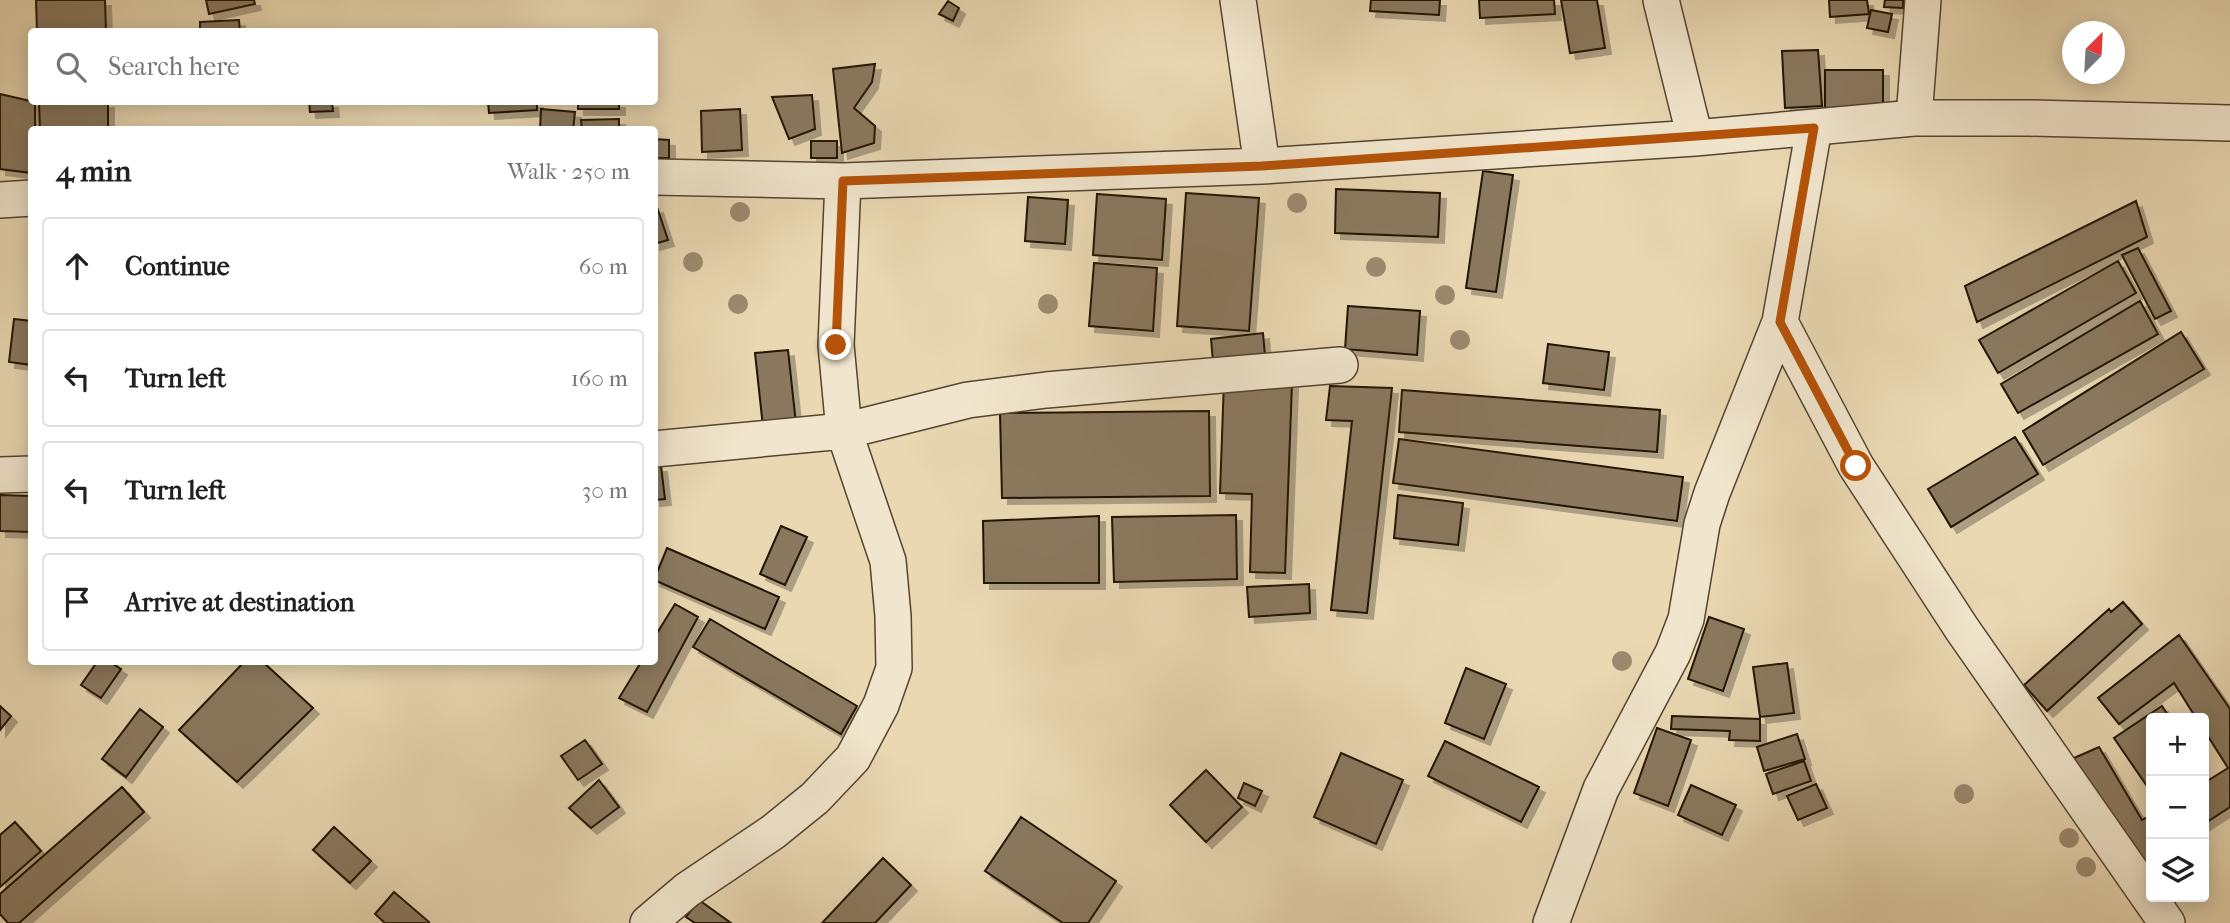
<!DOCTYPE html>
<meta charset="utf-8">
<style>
:root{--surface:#fff;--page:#f2f2f2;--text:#202124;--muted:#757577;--line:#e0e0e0}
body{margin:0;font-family:"IM FELL French Canon",serif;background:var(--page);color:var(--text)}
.controls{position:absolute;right:21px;bottom:21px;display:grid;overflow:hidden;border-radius:7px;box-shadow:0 4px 18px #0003}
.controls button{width:63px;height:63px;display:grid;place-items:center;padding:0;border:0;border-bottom:2px solid var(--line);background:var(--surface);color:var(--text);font:35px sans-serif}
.compass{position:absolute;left:2062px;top:21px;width:63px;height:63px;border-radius:50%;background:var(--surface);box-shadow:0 4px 18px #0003;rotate:24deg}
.stop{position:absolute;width:21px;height:21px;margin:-16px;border:5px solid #b45309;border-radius:50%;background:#fff}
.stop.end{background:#b45309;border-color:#fff;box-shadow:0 2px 7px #0008}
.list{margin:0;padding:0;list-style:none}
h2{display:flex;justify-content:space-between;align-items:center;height:91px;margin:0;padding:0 28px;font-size:30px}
h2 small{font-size:23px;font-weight:400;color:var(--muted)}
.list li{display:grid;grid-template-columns:46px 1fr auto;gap:21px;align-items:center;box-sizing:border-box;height:98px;margin:0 14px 14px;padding:0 14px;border:2px solid var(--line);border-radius:7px}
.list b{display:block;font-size:26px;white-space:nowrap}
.list em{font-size:23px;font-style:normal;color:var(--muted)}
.icon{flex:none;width:38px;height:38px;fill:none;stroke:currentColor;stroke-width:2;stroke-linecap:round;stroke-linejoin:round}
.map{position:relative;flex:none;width:2230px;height:923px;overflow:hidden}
.search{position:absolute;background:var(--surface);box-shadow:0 4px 18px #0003;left:28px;top:28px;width:630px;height:77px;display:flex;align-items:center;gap:18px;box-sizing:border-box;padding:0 24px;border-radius:7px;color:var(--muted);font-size:26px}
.panel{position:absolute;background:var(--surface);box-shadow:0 4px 18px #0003;left:28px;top:126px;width:630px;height:539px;border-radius:7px}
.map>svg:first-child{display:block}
.building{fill:#8a795f;stroke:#231206;stroke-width:2;filter:url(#shadow)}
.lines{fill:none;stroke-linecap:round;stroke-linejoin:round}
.street-casing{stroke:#544431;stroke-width:38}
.street{stroke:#f1e6cd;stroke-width:35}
.tree{fill:#9b8a6f}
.route{stroke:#b45309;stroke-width:9}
</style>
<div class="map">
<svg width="2230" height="923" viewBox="0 0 2230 923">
<defs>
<filter id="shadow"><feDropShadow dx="6" dy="6" stdDeviation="0" flood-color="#0004"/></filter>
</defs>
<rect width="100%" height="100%" fill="#e9d8b2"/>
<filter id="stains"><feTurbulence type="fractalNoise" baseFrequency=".00286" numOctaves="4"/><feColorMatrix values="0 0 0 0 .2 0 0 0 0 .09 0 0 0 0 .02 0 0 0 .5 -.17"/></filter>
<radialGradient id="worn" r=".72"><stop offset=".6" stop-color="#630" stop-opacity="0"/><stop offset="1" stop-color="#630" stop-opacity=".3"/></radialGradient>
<path class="building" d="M36,0H105L106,32H37Z
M206,0H254L255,4L209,14Z
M1371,0H1440L1439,15L1370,11Z
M1479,0H1554L1555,14L1480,18Z
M1561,0H1597L1605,48L1570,53Z
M1829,0H1867L1869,14L1830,17Z
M1885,0H1903V8L1884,7Z
M948,1L959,8L953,21L939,14Z
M1871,10L1892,14L1888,32L1867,28Z
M239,20L240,32H200V22Z
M1818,50L1822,106L1785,108L1782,51Z
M875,64L872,82L854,108L875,126L874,143L842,153L833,69Z
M1825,70H1883V107L1825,108Z
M0,94L35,102V130H32V173L0,169Z
M812,95L815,129L789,139L772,97Z
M39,102H108V130H40Z
M309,102H332L333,111L310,112Z
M488,102H537V110L489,113Z
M578,102H619V109H578Z
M541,109L575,112L573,130H540Z
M740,109L742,150L702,152L701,111Z
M619,119V130H582L581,120Z
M654,139L669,140V158H654Z
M811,141H837V158H811Z
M1483,171L1513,175L1496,292L1466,288Z
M1336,189L1440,193L1438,237L1335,233Z
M1186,193L1259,198L1249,331L1177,326Z
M1097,194L1166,199L1162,260L1093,255Z
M1028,197L1068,200L1065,244L1025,241Z
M2136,201L2147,237L1977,322L1965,286Z
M657,207L668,240L654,244V208Z
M2138,248L2171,311L2155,319L2122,255Z
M2118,261L2136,293L1998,373L1979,340Z
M1094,263L1157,268L1153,331L1089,326Z
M2140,301L2158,334L2018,413L2001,384Z
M1348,306L1420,311L1417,355L1345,349Z
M14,319L32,321V365L9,362Z
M2181,332L2204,369L2043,465L2023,431Z
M1263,333L1265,356L1213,362L1211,339Z
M1548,344L1609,352L1604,390L1543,383Z
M788,350L796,424L763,427L755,353Z
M1224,380L1292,383L1285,573L1250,572L1252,494L1220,493Z
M1330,386L1392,388L1367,613L1331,610L1352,421L1326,420Z
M1402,390L1660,410L1657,452L1399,432Z
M1209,411L1210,496L1002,498L1000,413Z
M2015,437L2038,474L1951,527L1928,489Z
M1399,439L1683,477L1677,521L1393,483Z
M654,466H661L665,499L654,500Z
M0,495L32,496V532L0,531Z
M1398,495L1463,503L1458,545L1394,538Z
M1236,515L1237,579L1114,582L1112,517Z
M1099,516V583H984L983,521Z
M781,526L807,537L785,585L760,574Z
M667,548L779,597L765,629L654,580Z
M1309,584L1310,613L1249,617L1247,587Z
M2123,602L2142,624L2047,711L2024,685L2109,609L2111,612Z
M675,604L698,617L647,712L619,698L641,662H654V638Z
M1709,617L1744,629L1723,691L1688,679Z
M710,619L857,706L841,734L693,647Z
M2179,635L2230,709V807L2204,824V783L2228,768L2204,730V718H2196L2174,683L2119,724L2098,698Z
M97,662H110L121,669L101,698L81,685Z
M244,662H263L313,708L237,782L179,730Z
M1787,663L1794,713L1760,717L1753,667Z
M1466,668L1506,684L1484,739L1445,723Z
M0,706L11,716L0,730Z
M2162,706L2170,718H2151V792L2114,738Z
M140,709L163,727L126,777L102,759Z
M1672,716L1760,719V741L1729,740L1730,731L1671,729Z
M1657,728L1691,740L1668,806L1634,793Z
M1797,734L1805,759L1764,771L1757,747Z
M585,740L602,764L578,780L561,756Z
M1445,741L1539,787L1521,822L1428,776Z
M2099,747L2142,820L2151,815V860L2139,868L2065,762Z
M1341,753L1403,780L1376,844L1314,817Z
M1804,761L1811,781L1773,794L1766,774Z
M1206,770L1242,807L1206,842L1170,805Z
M599,780L619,807L591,828L569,808Z
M1244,783L1262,791L1255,806L1238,798Z
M1816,784L1827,808L1798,820L1787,796Z
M1691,785L1736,805L1722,835L1678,815Z
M122,787L144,812L19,923H8L0,914V894Z
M1021,817L1116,881L1088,923H1063L985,871Z
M15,822L41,851L0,887V835Z
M334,827L371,861L350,883L313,850Z
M883,858L911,885L875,923H822Z
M394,892L429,922L428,923H385L375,914Z
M699,900L731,923H695L686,917Z"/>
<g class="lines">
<defs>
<path id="street" d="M1238,0L1262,166
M1661,0L1695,138
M1914,118L1923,0
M654,177L843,181L1262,166L1695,138L1914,118H2029L2230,123
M0,200L32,198
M1780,322L1856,466L1962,629L2167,923
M654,449L844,431L968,400L1046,390L1340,365
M0,475L32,474
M648,923L687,890L773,832L815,798L853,758L881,705L894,668L893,616L888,561L844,431L836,345L843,181
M1551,923L1601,789L1673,653L1686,619L1702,524L1712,493L1780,322L1814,128"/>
</defs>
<use href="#street" class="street-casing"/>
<use href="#street" class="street"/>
</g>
<g class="tree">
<circle cx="1297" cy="203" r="10"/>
<circle cx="740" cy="212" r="10"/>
<circle cx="693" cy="262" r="10"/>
<circle cx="1376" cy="267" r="10"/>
<circle cx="1445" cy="295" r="10"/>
<circle cx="738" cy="304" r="10"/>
<circle cx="1048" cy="304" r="10"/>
<circle cx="1460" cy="340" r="10"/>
<circle cx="1622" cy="661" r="10"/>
<circle cx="1964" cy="794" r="10"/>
<circle cx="2069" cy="838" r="10"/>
<circle cx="2086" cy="867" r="10"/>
</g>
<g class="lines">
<path class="route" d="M836,345L843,181L1262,166L1814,128L1780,322L1856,466"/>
</g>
<rect width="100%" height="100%" filter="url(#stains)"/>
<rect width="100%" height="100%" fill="url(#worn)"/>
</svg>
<div class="controls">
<button>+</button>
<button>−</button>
<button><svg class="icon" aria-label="layers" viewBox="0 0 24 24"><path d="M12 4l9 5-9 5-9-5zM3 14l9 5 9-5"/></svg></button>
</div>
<svg class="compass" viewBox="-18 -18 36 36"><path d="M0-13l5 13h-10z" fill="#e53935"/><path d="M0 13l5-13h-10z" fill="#757577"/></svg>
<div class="stop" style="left:1856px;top:466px"></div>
<div class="stop end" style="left:836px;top:345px"></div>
<div class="search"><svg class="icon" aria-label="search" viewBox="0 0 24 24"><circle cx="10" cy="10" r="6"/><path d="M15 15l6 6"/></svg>Search here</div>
<section class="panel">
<h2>4 min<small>Walk · 250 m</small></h2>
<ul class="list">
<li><svg class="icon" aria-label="ahead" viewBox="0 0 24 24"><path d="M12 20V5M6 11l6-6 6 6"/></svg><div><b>Continue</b></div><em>60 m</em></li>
<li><svg class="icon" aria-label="left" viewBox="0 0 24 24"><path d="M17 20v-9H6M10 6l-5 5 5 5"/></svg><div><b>Turn left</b></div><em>160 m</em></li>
<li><svg class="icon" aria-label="left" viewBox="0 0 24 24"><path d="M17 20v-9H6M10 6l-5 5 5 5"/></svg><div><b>Turn left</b></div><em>30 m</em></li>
<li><svg class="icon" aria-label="arrive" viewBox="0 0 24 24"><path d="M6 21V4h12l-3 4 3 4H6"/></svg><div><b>Arrive at destination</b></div></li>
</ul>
</section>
</div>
